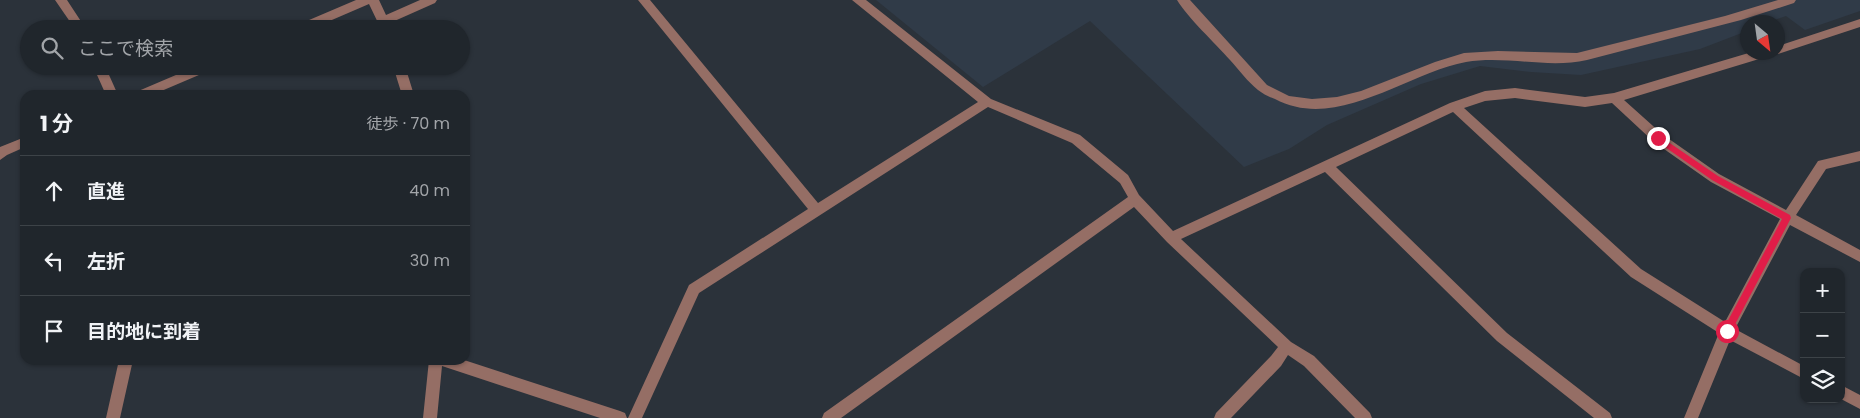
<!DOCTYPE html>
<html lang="ja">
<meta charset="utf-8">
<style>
:root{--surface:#20262c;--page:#2d3238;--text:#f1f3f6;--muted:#a2a5a9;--line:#3d4348}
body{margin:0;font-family:Poppins,"Noto Sans JP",sans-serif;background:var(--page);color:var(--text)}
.controls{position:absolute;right:15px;bottom:15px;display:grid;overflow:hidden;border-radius:10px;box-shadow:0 1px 4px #0004}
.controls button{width:45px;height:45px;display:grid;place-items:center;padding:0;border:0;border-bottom:1px solid var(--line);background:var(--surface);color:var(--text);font:25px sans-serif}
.compass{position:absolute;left:1740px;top:15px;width:45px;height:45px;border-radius:50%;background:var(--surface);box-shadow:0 1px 4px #0004;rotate:151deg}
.stop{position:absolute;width:15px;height:15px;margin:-11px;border:4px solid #e11d48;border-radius:50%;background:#fff}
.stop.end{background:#e11d48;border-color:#fff;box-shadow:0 1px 5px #0008}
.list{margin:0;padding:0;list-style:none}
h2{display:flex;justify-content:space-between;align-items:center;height:65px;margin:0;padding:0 20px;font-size:21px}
h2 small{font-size:16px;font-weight:400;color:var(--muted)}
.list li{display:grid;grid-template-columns:32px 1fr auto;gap:15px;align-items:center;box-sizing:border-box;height:70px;padding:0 20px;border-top:1px solid var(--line)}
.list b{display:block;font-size:19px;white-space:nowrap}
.list em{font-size:16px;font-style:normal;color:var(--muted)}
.icon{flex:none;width:28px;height:28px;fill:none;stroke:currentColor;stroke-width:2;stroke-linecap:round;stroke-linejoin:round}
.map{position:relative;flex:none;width:1860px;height:418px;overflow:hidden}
.search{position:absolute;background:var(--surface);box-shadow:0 1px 4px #0004;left:20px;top:20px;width:450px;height:55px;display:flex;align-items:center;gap:12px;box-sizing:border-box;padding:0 18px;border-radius:28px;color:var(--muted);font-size:19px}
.panel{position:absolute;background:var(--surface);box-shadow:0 1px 4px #0004;left:20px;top:90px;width:450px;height:275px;border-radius:15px}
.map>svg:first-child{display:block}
.built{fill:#303b48}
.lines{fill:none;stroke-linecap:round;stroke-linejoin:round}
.minor{fill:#956e65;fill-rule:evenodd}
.route{fill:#e11d48}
</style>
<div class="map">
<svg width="1860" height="418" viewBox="0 0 1860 418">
<rect width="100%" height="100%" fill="#2b323a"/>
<path class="built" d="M876,0H1860V11L1805,30L1786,16L1769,22H1748L1747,31L1700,49L1581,75L1531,72L1480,66L1421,84L1327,125L1289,149L1244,167L1090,21L983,87Z"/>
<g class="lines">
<path class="minor" d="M55,0H67L86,29H75Z
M356,0H379L386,15L420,0H437L435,3L390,23L391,29H381L369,4L311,29H294L295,26Z
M638,0H650L818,203L978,102L852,0H866L991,99L1080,135L1128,175L1139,195L1173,231L1450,103L1485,91L1515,88L1585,97L1614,93L1752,52H1778V46L1860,19V27L1778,54L1774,53L1769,56L1624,100L1662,134L1719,174L1786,210L1818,161L1860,151V161L1826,169L1796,215L1860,250V262L1790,225L1735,329L1804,366V379L1730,340L1698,418H1684L1719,333L1631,277L1453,112L1336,167L1507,333L1610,413L1612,418H1594L1497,341L1325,172L1181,239L1291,342L1314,356L1370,413L1372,418H1355L1304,366L1288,355L1281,366L1231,418H1214L1216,413L1271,356L1278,347L1167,242L1134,207L841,418H822L824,413L1128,197L1120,183L1072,143L988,107L699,293L642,418H628L689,285L808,209ZM1515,98L1585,107L1612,103L1654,142L1711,182L1780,219L1725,322L1641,269L1464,108L1485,101Z
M1177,0H1190L1267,85L1289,96L1312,99L1337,97L1361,91L1435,62L1464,53L1498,51L1577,53L1725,16L1778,0H1796L1794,3L1741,20L1587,60C1547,69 1506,55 1466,62C1406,73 1337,132 1275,99C1269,97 1263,94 1258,90C1248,82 1239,70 1230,60C1215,43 1188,18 1177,0Z
M93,66H105L118,95H106Z
M197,66H215L213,69L152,95H134L136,92Z
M393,66H405L414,95H402Z
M25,137V147L7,155L0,160V147Z
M119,360H133L120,418H106Z
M429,360H464L620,411L625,413L627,418H600L442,366L437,418H423Z
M1841,385L1860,395V409L1841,399Z"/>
</g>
<path class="route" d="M1658,135L1718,176L1790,215L1791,218L1730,334L1727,335L1723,331L1724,328L1782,219L1712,180L1655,140L1654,138Z"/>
</svg>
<div class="controls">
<button>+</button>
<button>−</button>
<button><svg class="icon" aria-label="layers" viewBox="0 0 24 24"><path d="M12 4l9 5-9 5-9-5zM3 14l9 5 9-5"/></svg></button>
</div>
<svg class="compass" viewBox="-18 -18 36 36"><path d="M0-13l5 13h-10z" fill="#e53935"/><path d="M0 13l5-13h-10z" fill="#a2a5a9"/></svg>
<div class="stop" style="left:1727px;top:331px"></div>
<div class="stop end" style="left:1658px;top:138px"></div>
<div class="search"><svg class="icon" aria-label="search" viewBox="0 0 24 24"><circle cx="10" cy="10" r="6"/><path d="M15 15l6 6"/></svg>ここで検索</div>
<section class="panel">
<h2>1 分<small>徒歩 · 70 m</small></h2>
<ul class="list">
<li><svg class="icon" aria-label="ahead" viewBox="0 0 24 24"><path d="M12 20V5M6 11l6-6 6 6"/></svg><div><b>直進</b></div><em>40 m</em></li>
<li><svg class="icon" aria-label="left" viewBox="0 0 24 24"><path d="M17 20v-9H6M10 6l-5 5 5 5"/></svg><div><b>左折</b></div><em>30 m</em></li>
<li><svg class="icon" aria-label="arrive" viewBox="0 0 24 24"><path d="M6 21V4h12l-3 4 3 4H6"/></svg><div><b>目的地に到着</b></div></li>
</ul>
</section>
</div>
